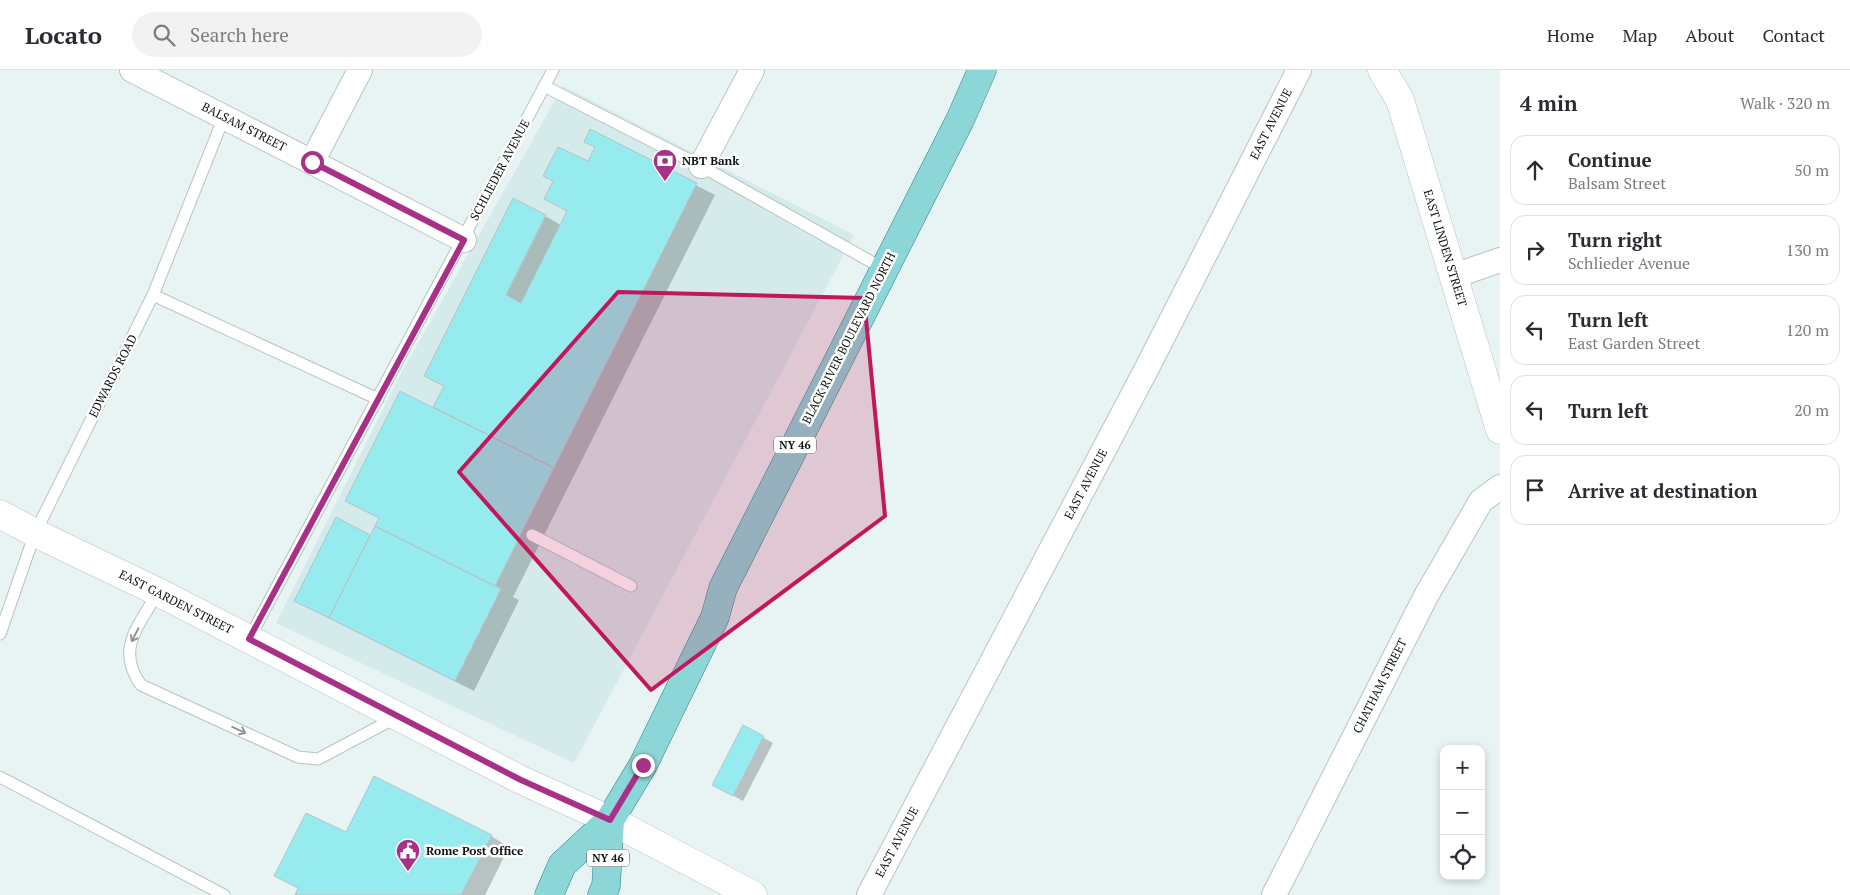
<!DOCTYPE html>
<meta charset="utf-8">
<style>
:root{--surface:#fff;--page:#f2f2f3;--text:#2b2b33;--muted:#7c7c81;--line:#e1e1e2}
body{margin:0;font-family:"PT Serif",serif;background:var(--page);color:var(--text)}
.controls{position:absolute;right:15px;bottom:15px;display:grid;overflow:hidden;border-radius:10px;box-shadow:0 2px 8px #0003}
.controls button{width:45px;height:45px;display:grid;place-items:center;padding:0;border:0;border-bottom:1px solid var(--line);background:var(--surface);color:var(--text);font:25px sans-serif}
.stop{position:absolute;width:15px;height:15px;margin:-11px;border:4px solid #a83188;border-radius:50%;background:#fff}
.stop.end{background:#a83188;border-color:#fff;box-shadow:0 1px 5px #0008}
.list{margin:0;padding:0;list-style:none}
h2{display:flex;justify-content:space-between;align-items:center;height:65px;margin:0;padding:0 20px;font-size:21px}
h2 small{font-size:16px;font-weight:400;color:var(--muted)}
.list li{display:grid;grid-template-columns:32px 1fr auto;gap:15px;align-items:center;box-sizing:border-box;height:70px;margin:0 10px 10px;padding:0 10px;border:1px solid var(--line);border-radius:15px}
.list b{display:block;font-size:19px;white-space:nowrap}
.list p{margin:0;font-size:16px;white-space:nowrap;color:var(--muted)}
.list em{font-size:16px;font-style:normal;color:var(--muted)}
.icon{flex:none;width:28px;height:28px;fill:none;stroke:currentColor;stroke-width:2;stroke-linecap:round;stroke-linejoin:round}
.map{position:relative;flex:none;width:1500px;height:825px;overflow:hidden}
header{display:flex;align-items:center;gap:30px;box-sizing:border-box;height:70px;padding:0 25px;background:var(--surface);border-bottom:1px solid var(--line)}
header strong{font-size:24px}
nav{display:flex;gap:28px;margin-inline-start:auto;font-size:18px}
.search{width:350px;height:45px;background:var(--page);display:flex;align-items:center;gap:12px;box-sizing:border-box;padding:0 18px;border-radius:28px;color:var(--muted);font-size:19px}
main{display:flex}
aside{flex:1;background:var(--surface)}
.map>svg:first-child{display:block}
.built{fill:#d5eaea}
.shadow{fill:#0003}
.building{fill:#95ebed;stroke:#b9c3c4}
.lines{fill:none;stroke-linecap:round;stroke-linejoin:round}
.service-casing{stroke:#b8c3c3;stroke-width:13}
.minor-casing{stroke:#b8c3c3;stroke-width:26}
.tertiary-casing{stroke:#b8c3c3;stroke-width:29}
.primary-casing{stroke:#308082;stroke-width:29}
.service{stroke:#fff;stroke-width:11}
.minor{stroke:#fff;stroke-width:24}
.tertiary{stroke:#fff;stroke-width:28}
.primary{stroke:#8dd6d8;stroke-width:28}
.oneway{stroke:#939595}
.route{stroke:#a83188;stroke-width:6}
.marked{fill:#c2185b;fill-opacity:0.2;stroke:#c2185b;stroke-width:4;stroke-linejoin:round}
.labels{text-anchor:middle;stroke-width:5;stroke-linejoin:round;paint-order:stroke}
.shield{fill:#fff;stroke:#575a5a;stroke-width:1}
.shield-label{font-size:11px;font-weight:bold;fill:#0f1313}
.street-label{font-size:12px;fill:#0f1313;stroke:#fff}
.poi-label{font-size:12px;font-weight:bold;fill:#0f1313;stroke:#fff;text-anchor:start}
</style>
<header>
<strong>Locato</strong>
<div class="search"><svg class="icon" aria-label="search" viewBox="0 0 24 24"><circle cx="10" cy="10" r="6"/><path d="M15 15l6 6"/></svg>Search here</div>
<nav><a>Home</a><a>Map</a><a>About</a><a>Contact</a></nav>
</header>
<main>
<div class="map">
<svg width="1500" height="825" viewBox="0 0 1500 825">
<rect width="100%" height="100%" fill="#e8f3f3"/>
<path class="built" d="M563,16L854,165L574,693L276,553L398,309Z"/>
<path class="shadow" d="M591,61L715,125L513,527L519,530L474,621L295,531L336,449L371,467L445,316L426,305L545,146L561,155L596,77Z
M744,657L773,673L743,731L723,720Z
M346,764L491,766L509,777L485,825H296L299,819L275,805Z"/>
<path class="building" d="M590,59L697,113L554,398L433,337L444,316L424,306L513,128L546,145L506,225L521,233L567,141L544,129L553,111L543,106L558,77L588,91L595,77L584,72Z
M400,321L554,398L495,516L375,456L379,448L345,431Z
M336,447L370,465L329,548L294,531Z
M375,456L501,519L455,611L329,548Z
M743,655L764,666L733,726L712,715Z
M374,706L492,765L461,825H295L298,818L274,806L306,743L346,762Z"/>
<g class="lines">
<defs>
<path id="service" d="M544,16L701,96L884,199
M153,225L378,329
M532,465L631,516
M158,522C139,556 115,579 141,615L298,687L318,689L397,647
M0,564L35,463L153,225L224,47
M249,569L553,0
M0,707L224,825"/>
<path id="minor" d="M132,0L464,170
M312,92L360,0
M701,96L752,0
M1454,206L1500,190
M869,825L1147,298L1299,0
M1274,825L1426,526L1481,431L1500,417"/>
<path id="tertiary" d="M1382,0L1400,30L1500,360
M0,444L35,463L158,522L521,710L610,750L753,825"/>
<path id="primary" d="M549,825L562,795L610,750L643,695L715,547L723,518L960,50L982,0
M602,825L606,816L610,750"/>
</defs>
<use href="#service" class="service-casing"/>
<use href="#minor" class="minor-casing"/>
<use href="#tertiary" class="tertiary-casing"/>
<use href="#primary" class="primary-casing"/>
<use href="#service" class="service"/>
<use href="#minor" class="minor"/>
<use href="#tertiary" class="tertiary"/>
<use href="#primary" class="primary"/>
</g>
<defs><path id="oneway-shaft" d="M-6 0H5M1.5-3L5.5 0L1.5 3" fill="none" stroke-width="1.6" stroke-linecap="round" stroke-linejoin="round" transform="scale(1.25)"/></defs>
<g class="oneway">
<use href="#oneway-shaft" transform="translate(135 565) rotate(117)"/>
<use href="#oneway-shaft" transform="translate(239 660) rotate(25)"/>
</g>
<g class="lines">
<path class="route" d="M312,92L464,170L249,569L521,710L610,750L643,695"/>
</g>
<path class="marked" d="M618,222L864,228L885,446L651,620L459,402Z"/>
<defs>
<symbol id="bank-pin" viewBox="-11 -11 22 30"><path d="M0 17L-7.5 6A9.5 9.5 0 1 1 7.5 6Z" fill="#a83188" stroke="#fff"/><path d="M-6-4H6V4H-6ZM0-2.3a2.3 2.3 0 1 0 0 4.6a2.3 2.3 0 1 0 0-4.6Z" fill="#fff"/></symbol>
<symbol id="civic-pin" viewBox="-11 -11 22 30"><path d="M0 17L-7.5 6A9.5 9.5 0 1 1 7.5 6Z" fill="#a83188" stroke="#fff"/><path d="M-.6-6.5H3V-4.5H.6V-3L4-1V1h2V6H-6V1h2V-1L-.6-3ZM-1.2 2.5V6h2.4V2.5Z" fill="#fff"/></symbol>
</defs>
<g fill-rule="evenodd">
<use href="#bank-pin" x="651" y="77" width="28" height="38"/>
<use href="#civic-pin" x="394" y="767" width="28" height="38"/>
</g>
<g class="labels">
<g class="shield">
<rect x="774" y="366.5" width="42" height="17" rx="4"/>
<rect x="587" y="779.5" width="42" height="17" rx="4"/>
</g>
<g class="shield-label">
<text x="795" y="379">NY 46</text>
<text x="608" y="792">NY 46</text>
</g>
<g class="street-label">
<text transform="translate(1271 54) rotate(-63)" y="4">EAST AVENUE</text>
<text transform="translate(244 57) rotate(27)" y="4">BALSAM STREET</text>
<text transform="translate(500 100) rotate(-62)" y="4">SCHLIEDER AVENUE</text>
<text transform="translate(1445 178) rotate(73)" y="4">EAST LINDEN STREET</text>
<text transform="translate(849 268) rotate(-63)" y="4">BLACK RIVER BOULEVARD NORTH</text>
<text transform="translate(113 306) rotate(-63)" y="4">EDWARDS ROAD</text>
<text transform="translate(1086 414) rotate(-62)" y="4">EAST AVENUE</text>
<text transform="translate(176 532) rotate(27)" y="4">EAST GARDEN STREET</text>
<text transform="translate(1380 616) rotate(-63)" y="4">CHATHAM STREET</text>
<text transform="translate(897 772) rotate(-62)" y="4">EAST AVENUE</text>
</g>
<g class="poi-label">
<text x="682" y="95">NBT Bank</text>
<text x="426" y="785">Rome Post Office</text>
</g>
</g>
</svg>
<div class="controls">
<button>+</button>
<button>−</button>
<button><svg class="icon" aria-label="locate" viewBox="0 0 24 24"><circle cx="12" cy="12" r="6"/><path d="M12 2v4M12 18v4M2 12h4M18 12h4"/></svg></button>
</div>
<div class="stop" style="left:312px;top:92px"></div>
<div class="stop end" style="left:643px;top:695px"></div>
</div>
<aside>
<h2>4 min<small>Walk · 320 m</small></h2>
<ul class="list">
<li><svg class="icon" aria-label="ahead" viewBox="0 0 24 24"><path d="M12 20V5M6 11l6-6 6 6"/></svg><div><b>Continue</b><p>Balsam Street</p></div><em>50 m</em></li>
<li><svg class="icon" aria-label="right" viewBox="0 0 24 24"><path d="M7 20v-9h11M14 6l5 5-5 5"/></svg><div><b>Turn right</b><p>Schlieder Avenue</p></div><em>130 m</em></li>
<li><svg class="icon" aria-label="left" viewBox="0 0 24 24"><path d="M17 20v-9H6M10 6l-5 5 5 5"/></svg><div><b>Turn left</b><p>East Garden Street</p></div><em>120 m</em></li>
<li><svg class="icon" aria-label="left" viewBox="0 0 24 24"><path d="M17 20v-9H6M10 6l-5 5 5 5"/></svg><div><b>Turn left</b></div><em>20 m</em></li>
<li><svg class="icon" aria-label="arrive" viewBox="0 0 24 24"><path d="M6 21V4h12l-3 4 3 4H6"/></svg><div><b>Arrive at destination</b></div></li>
</ul>
</aside>
</main>
